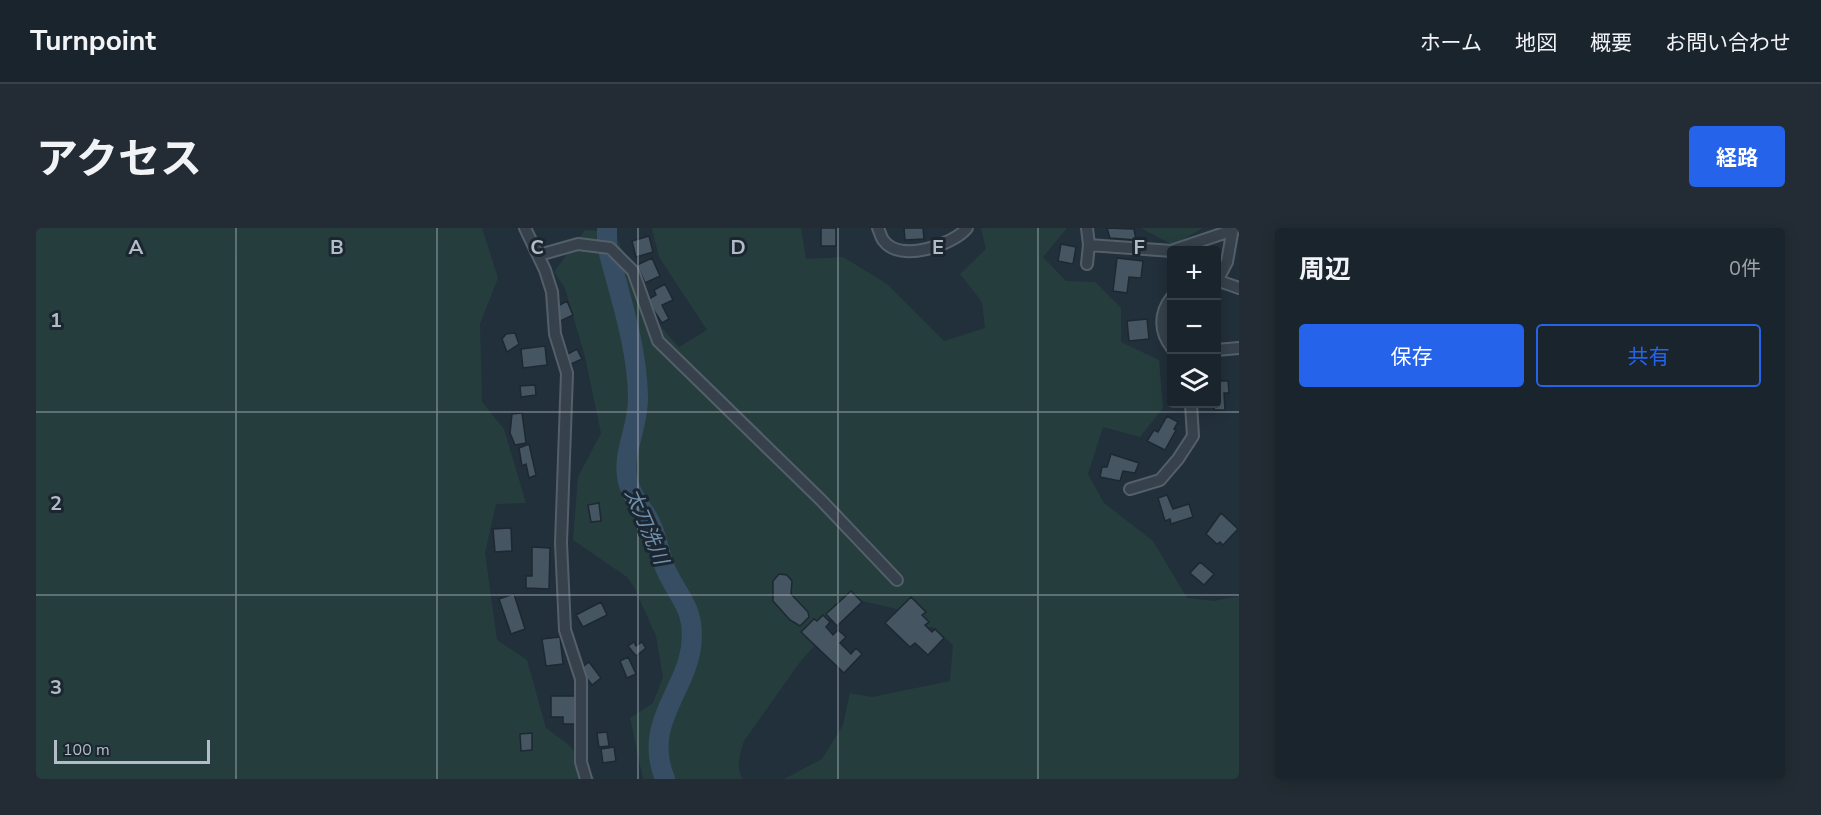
<!DOCTYPE html>
<html lang="ja">
<meta charset="utf-8">
<style>
:root{--surface:#1a242c;--page:#232c34;--text:#f1f3f6;--muted:#9fa4a9;--line:#384148;--accent:#2563eb}
body{margin:0;font-family:"Nunito Sans","Noto Sans JP",sans-serif;background:var(--page);color:var(--text)}
.controls{position:absolute;right:18px;top:18px;display:grid;overflow:hidden;border-radius:6px;box-shadow:0 3px 15px #0003}
.controls button{width:54px;height:54px;display:grid;place-items:center;padding:0;border:0;border-bottom:2px solid var(--line);background:var(--surface);color:var(--text);font:30px sans-serif}
.scale{position:absolute;left:18px;bottom:15px;width:156px;box-sizing:border-box;padding-left:6px;border:3px solid #b1bcc7;border-top:0;font-size:16px;line-height:21px;white-space:nowrap;color:#b1bcc7;-webkit-text-stroke:4px #1b2630;paint-order:stroke}
.list{margin:0;padding:0;list-style:none}
h2{display:flex;justify-content:space-between;align-items:center;height:78px;margin:0;padding:0 24px;font-size:26px}
h2 small{font-size:20px;font-weight:400;color:var(--muted)}
.actions{display:flex;gap:12px;padding:18px 24px}
.actions a{flex:1;padding:14px 0;border:2px solid var(--accent);border-radius:6px;text-align:center;font-size:21px;color:var(--accent)}
.actions .main{background:var(--accent);color:#fff}
.icon{flex:none;width:33px;height:33px;fill:none;stroke:currentColor;stroke-width:2;stroke-linecap:round;stroke-linejoin:round}
.map{position:relative;flex:none;width:1203px;height:551px;overflow:hidden;border-radius:6px}
header{display:flex;align-items:center;gap:36px;box-sizing:border-box;height:84px;padding:0 30px;background:var(--surface);border-bottom:2px solid var(--line)}
header strong{font-size:28px}
nav{display:flex;gap:33px;margin-inline-start:auto;font-size:21px}
.intro{display:flex;align-items:center;justify-content:space-between;box-sizing:border-box;height:144px;padding:0 36px}
h1{margin:0;font-size:42px}
.button{padding:15px 27px;border-radius:6px;background:var(--accent);color:#fff;font-size:21px;font-weight:700}
main{display:flex;gap:36px;padding:0 36px}
aside{flex:1;background:var(--surface);border-radius:6px;box-shadow:0 3px 15px #0003}
.map>svg:first-child{display:block}
.green{fill:#253e3d}
.lines{fill:none;stroke-linecap:round;stroke-linejoin:round}
.river{stroke:#364d63;stroke-width:20}
.building{fill:#465562;stroke:#1d2832;stroke-width:1.5}
.minor-casing{stroke:#545f69;stroke-width:14}
.minor{stroke:#36414b;stroke-width:10}
.grid{fill:none;stroke:#b1bcc7;stroke-width:1.5;stroke-opacity:0.55}
.labels{text-anchor:middle;stroke-width:6;stroke-linejoin:round;paint-order:stroke}
.water-label{font-size:20px;font-style:italic;fill:#7190ab;stroke:#1b2630}
.grid-label{font-size:20px;text-anchor:middle;font-weight:bold;fill:#b1bcc7;stroke:#1b2630;stroke-width:6;stroke-linejoin:round;paint-order:stroke}
</style>
<header>
<strong>Turnpoint</strong>
<nav><a>ホーム</a><a>地図</a><a>概要</a><a>お問い合わせ</a></nav>
</header>
<div class="intro"><h1>アクセス</h1><a class="button">経路</a></div>
<main>
<div class="map">
<svg width="1203" height="551" viewBox="0 0 1203 551">
<rect width="100%" height="100%" fill="#22303b"/>
<path class="green" d="M0,0H446L462,50L444,96L446,174L468,201L490,275L460,276L449,325L461,412L491,432L510,500L533,517L559,551H0Z
M616,0H765L770,31L807,29L851,56L908,113L949,100L946,74L924,46L950,21L945,0H1031L1007,29L1030,53L1059,54L1085,80V114L1123,132L1127,180L1104,209L1067,199L1052,246L1068,275L1117,313L1151,370L1178,373L1203,368V551H748L786,531L807,497L814,465L836,469L914,453L917,417L897,399H867L861,381L812,370L795,386L787,408L764,434L708,513C704,525 699,540 707,551H607L594,490L617,475L627,449L620,408L598,359L591,349L537,312L542,249L565,205L549,129L529,60L518,44L549,2L579,4C598,54 606,80 643,119L671,102L623,29Z
M1105,0H1167L1137,17Z"/>
<g class="lines">
<path class="river" d="M571,0V18C584,69 601,117 602,169C603,199 585,225 592,254C596,270 607,280 614,294C621,308 623,323 628,337C635,357 652,374 655,395C664,456 603,487 629,551"/>
</g>
<path class="building" d="M785,0H800V18H785Z
M868,0H887L888,11L869,12Z
M1071,0L1098,1L1100,12L1074,10Z
M613,8L617,24L600,29L596,13Z
M1025,16L1040,19L1037,36L1022,33Z
M616,30L624,48L609,55L601,37Z
M1081,30L1107,33L1105,50L1093,49L1091,65L1077,63Z
M629,56L637,72L626,77L633,91L626,95L611,72L620,67L618,62Z
M531,73L537,87L516,97L511,84Z
M1111,91L1113,111L1093,113L1091,93Z
M479,105L483,116L471,124L466,111L470,106Z
M509,118L511,137L487,140L485,121Z
M541,121L546,131L533,137L528,128Z
M1182,153H1192L1193,165H1188L1189,182H1178Z
M499,157L500,167L485,169L484,158Z
M486,185L490,215L479,217L474,205L476,186Z
M1131,188L1142,194L1138,201L1140,202L1129,222L1111,213L1118,202L1122,204Z
M493,216L500,247L493,250L490,236L486,238L483,220Z
M1075,226L1103,235L1099,245L1087,243L1084,253L1064,249L1066,239H1071Z
M1131,267L1137,281L1153,276L1157,289L1135,296L1134,291L1129,293L1122,270Z
M563,275L565,293L555,294L552,277Z
M1185,285L1202,301L1187,317L1184,314L1181,316L1170,306Z
M475,300L476,323L459,324L457,301Z
M496,319L514,320L513,361L490,360V348H496Z
M1164,334L1178,346L1168,357L1154,345Z
M743,346L751,347L756,353L755,366L772,384L773,389L764,398L754,392L737,373V353Z
M815,363L826,374L801,398L790,386Z
M478,366L489,401L475,406L463,371Z
M875,369L890,384L886,387L893,394L889,397L896,404L899,401L908,410L892,427L879,415L874,419L849,395Z
M565,374L571,387L547,399L540,387Z
M787,387L794,394L790,399L797,407L802,402L810,409L804,415L815,426L820,420L826,426L808,445L765,404L778,391L781,393Z
M524,409L527,436L510,438L506,411Z
M598,414L600,418L606,414L610,420L600,428L592,418Z
M592,429L600,446L591,450L584,433Z
M553,434L565,450L556,457L544,441Z
M515,468H543L544,496H527V489H515Z
M571,504L573,518L563,519L561,505Z
M496,505V522L485,523L484,506Z
M578,519L580,533L567,535L565,521Z"/>
<g class="lines">
<defs>
<path id="minor" d="M489,0L509,42L516,64L519,106L531,145L525,315L529,402L545,451V534L550,551
M842,0C844,4 845,10 848,13C864,35 917,17 931,0
M1051,0L1053,17L1136,23
M1138,22L1197,2
M503,27L542,16L574,20L597,43L622,113L785,272L861,352
M1051,36L1053,17
M1183,53L1203,60
M1180,55L1191,34L1197,0
M1136,69C1123,85 1123,104 1136,120
M1180,122L1203,120
M1094,261L1124,252L1142,231L1157,208L1155,176"/>
</defs>
<use href="#minor" class="minor-casing"/>
<use href="#minor" class="minor"/>
</g>
<path class="grid" d="M200,0V551M401,0V551M602,0V551M802,0V551M1002,0V551M0,184H1203M0,367H1203"/>
<g class="labels">
<g class="water-label">
<text transform="translate(611 298) rotate(67)" y="7">太刀洗川</text>
</g>
</g>
<g class="grid-label">
<text x="100" y="26">A</text>
<text x="301" y="26">B</text>
<text x="501" y="26">C</text>
<text x="702" y="26">D</text>
<text x="902" y="26">E</text>
<text x="1103" y="26">F</text>
<text x="20" y="99">1</text>
<text x="20" y="282">2</text>
<text x="20" y="466">3</text>
</g>
</svg>
<div class="controls">
<button>+</button>
<button>−</button>
<button><svg class="icon" aria-label="layers" viewBox="0 0 24 24"><path d="M12 4l9 5-9 5-9-5zM3 14l9 5 9-5"/></svg></button>
</div>
<div class="scale">100 m</div>
</div>
<aside>
<h2>周辺<small>0件</small></h2>
<ul class="list">
</ul>
<div class="actions"><a class="main">保存</a><a>共有</a></div>
</aside>
</main>
